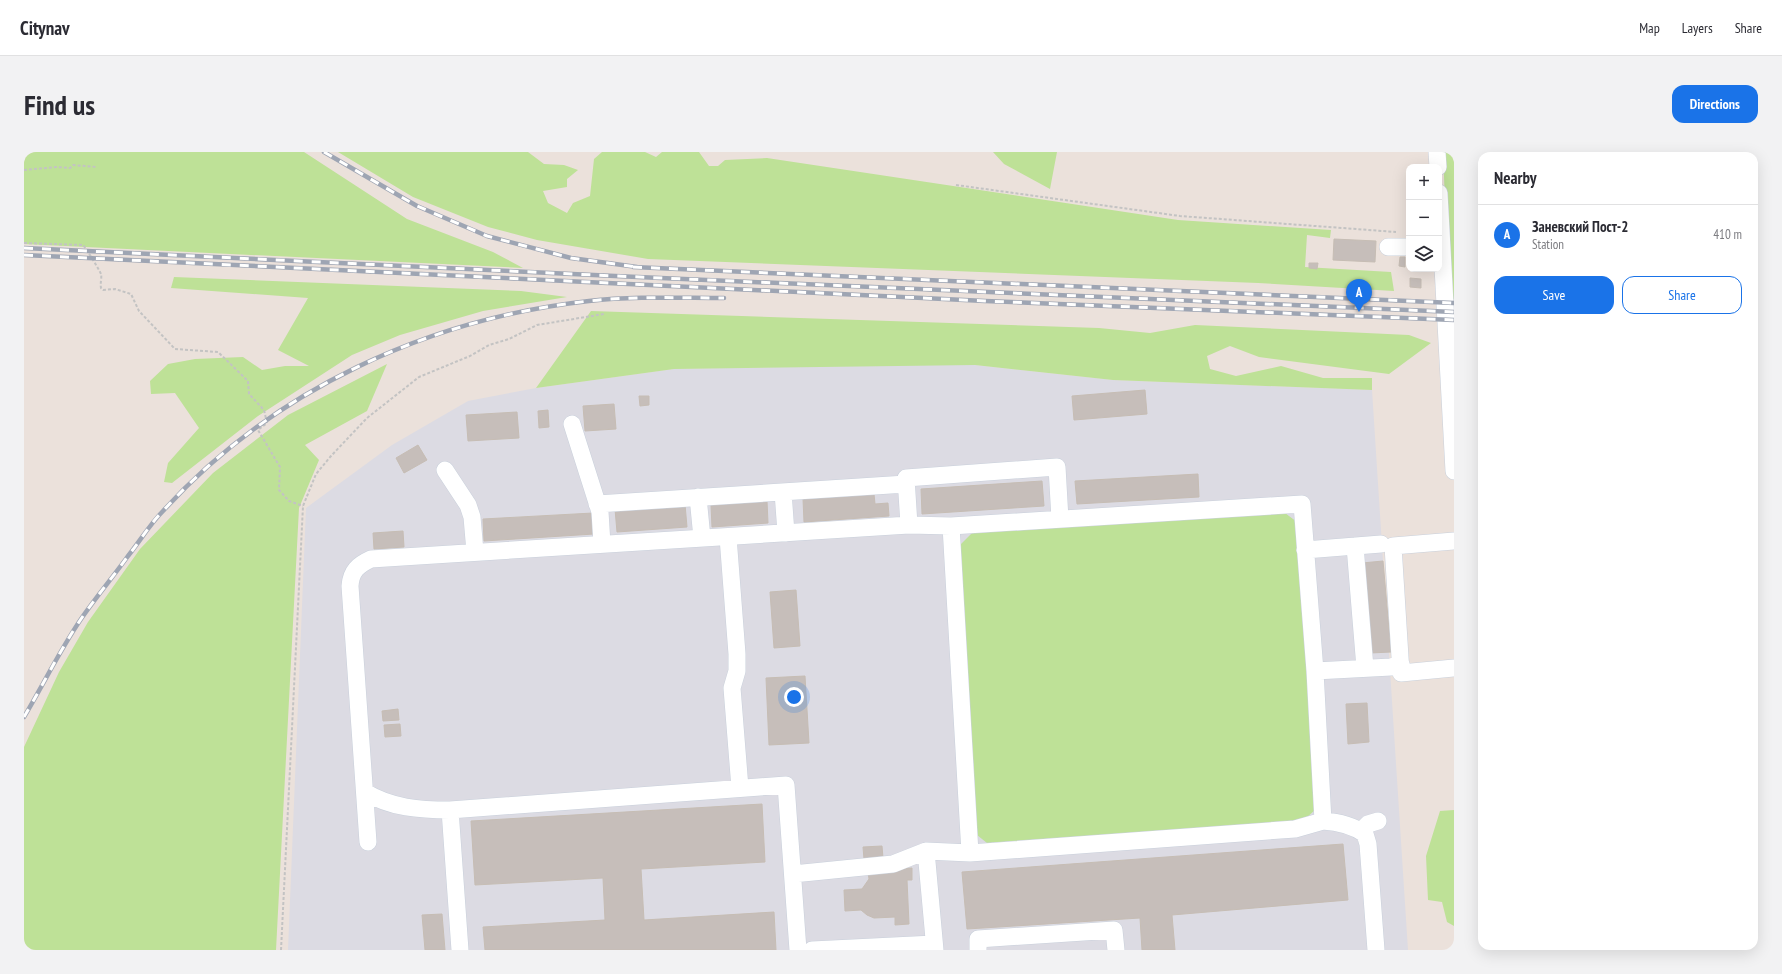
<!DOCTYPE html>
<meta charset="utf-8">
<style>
:root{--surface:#fff;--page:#f2f2f3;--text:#2b2b33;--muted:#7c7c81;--line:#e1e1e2;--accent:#1a73e8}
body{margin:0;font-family:"PT Sans Narrow",sans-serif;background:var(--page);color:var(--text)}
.controls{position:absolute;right:12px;top:12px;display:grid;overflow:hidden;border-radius:8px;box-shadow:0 4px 16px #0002}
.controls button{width:36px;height:36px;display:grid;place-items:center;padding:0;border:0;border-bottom:1px solid var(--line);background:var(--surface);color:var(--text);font:20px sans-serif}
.you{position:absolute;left:770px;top:545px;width:14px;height:14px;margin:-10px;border:3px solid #fff;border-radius:50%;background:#1a73e8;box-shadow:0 0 0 6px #1a73e833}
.badge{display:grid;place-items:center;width:26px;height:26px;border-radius:50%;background:var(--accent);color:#fff;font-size:13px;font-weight:700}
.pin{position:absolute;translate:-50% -33px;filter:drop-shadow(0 1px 2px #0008)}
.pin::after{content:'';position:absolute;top:21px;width:14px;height:12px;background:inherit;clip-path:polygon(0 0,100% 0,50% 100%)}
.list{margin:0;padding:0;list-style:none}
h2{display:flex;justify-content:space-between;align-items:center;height:52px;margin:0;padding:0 16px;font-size:17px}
h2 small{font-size:13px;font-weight:400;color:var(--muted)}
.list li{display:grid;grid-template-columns:26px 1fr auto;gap:12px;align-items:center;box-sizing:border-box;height:60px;padding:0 16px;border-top:1px solid var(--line)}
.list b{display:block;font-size:15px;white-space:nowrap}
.list p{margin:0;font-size:13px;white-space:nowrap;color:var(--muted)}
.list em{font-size:13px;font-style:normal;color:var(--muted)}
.actions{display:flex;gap:8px;padding:12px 16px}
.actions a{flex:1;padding:9px 0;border:1px solid var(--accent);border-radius:12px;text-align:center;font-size:14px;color:var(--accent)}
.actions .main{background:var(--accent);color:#fff}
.icon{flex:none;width:22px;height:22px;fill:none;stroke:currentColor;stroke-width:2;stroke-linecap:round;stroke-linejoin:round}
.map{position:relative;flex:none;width:1430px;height:798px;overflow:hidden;border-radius:12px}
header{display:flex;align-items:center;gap:24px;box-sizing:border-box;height:56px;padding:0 20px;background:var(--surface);border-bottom:1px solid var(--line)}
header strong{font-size:19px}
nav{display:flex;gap:22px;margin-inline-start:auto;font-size:14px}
.intro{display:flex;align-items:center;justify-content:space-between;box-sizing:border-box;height:96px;padding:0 24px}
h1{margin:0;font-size:28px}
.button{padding:10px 18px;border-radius:12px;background:var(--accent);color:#fff;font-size:14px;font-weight:700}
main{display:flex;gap:24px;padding:0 24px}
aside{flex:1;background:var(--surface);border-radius:12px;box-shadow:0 4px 16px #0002}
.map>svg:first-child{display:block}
.industrial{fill:#dcdbe3}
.green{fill:#bee197}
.building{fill:#c6beba;stroke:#c6bdb4}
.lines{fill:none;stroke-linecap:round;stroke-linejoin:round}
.minor-casing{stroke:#c9d0db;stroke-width:18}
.path{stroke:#c3c3c3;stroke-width:2;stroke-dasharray:3 2;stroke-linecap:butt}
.minor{stroke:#fff;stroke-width:17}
.rail-casing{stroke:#9ea5b3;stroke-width:4.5}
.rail{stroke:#fff;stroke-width:3;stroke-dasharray:9;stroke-linecap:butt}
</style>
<header>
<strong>Citynav</strong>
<nav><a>Map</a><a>Layers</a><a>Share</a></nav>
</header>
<div class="intro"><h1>Find us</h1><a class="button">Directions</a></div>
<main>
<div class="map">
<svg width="1430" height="798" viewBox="0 0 1430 798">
<rect width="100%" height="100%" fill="#ebe1db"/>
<path class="industrial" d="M849,213H951L1089,228L1348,238L1384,798H264L282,356L368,293L444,249L512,236L650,217Z"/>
<path class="green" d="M0,0H280L383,67L469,100L499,116L0,92Z
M314,0H504L520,12L540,13L554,18L543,27V35L519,39L524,51L543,61L549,51L566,44L570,7L578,0H621L632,5L638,0H675L685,14H694L701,8L743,6L1154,68L1307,78L1306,86L1283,83L1281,115L1367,120L1370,139L1234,131L624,107L513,88L464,75L389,45Z
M969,0H1033L1026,37L980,12Z
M1419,0H1430V147H1425Z
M150,125L497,139L543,145L459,159L376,183L328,203L234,264L148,331L140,330L144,311L175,276L151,241L127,242L126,229L144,212L171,207L219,205L238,218L261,214H285L254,198L284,146L147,136Z
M567,159L1075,176L1126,181L1171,173L1385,183L1407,191L1365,222L1235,205L1206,194L1183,204L1186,217L1212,224L1257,214L1299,226H1348V238L1089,228L951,213L650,217L512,236Z
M363,212L343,259L281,293L295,308L275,356L252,798H0V595L35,520L64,470L116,397L189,321L264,263Z
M1261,361L1273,370L1292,657L1279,669L963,691L953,683L935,394L948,381Z
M1430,658V774L1423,770L1418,750L1404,748L1402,704L1416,659Z"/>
<path class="building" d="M1310,87L1352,89L1351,110L1309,108Z
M1376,105H1381V115L1375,114Z
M1285,111H1294L1293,117L1285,116Z
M1386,126L1397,127V136L1386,135Z
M1121,238L1123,262L1050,268L1048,244Z
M615,244H625V253L616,254Z
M590,252L592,277L561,279L559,254Z
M524,258L525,275L515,276L514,259Z
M493,260L495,286L444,289L442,263Z
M394,293L403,308L380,321L372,306Z
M1174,322L1175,345L1053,352L1051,329Z
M1018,329L1020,354L898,362L897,337Z
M850,342L851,352L864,351L865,364L780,370L779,347Z
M743,349L744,371L688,375L687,353Z
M661,352L663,375L593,380L591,357Z
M569,361L570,382L460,389L459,367Z
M379,379L380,395L350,397L349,381Z
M1359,409L1367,500L1346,501L1338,411Z
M772,438L776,494L750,496L746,440Z
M781,524L785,591L745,593L742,526Z
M1343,551L1345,590L1324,592L1322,552Z
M374,557L375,568L359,569L358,559Z
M376,572L377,584L361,585L360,573Z
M738,652L741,710L617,717L620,768L750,760L752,798H461L459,775L581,768L579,726L451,733L447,669Z
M1319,692L1324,748L1148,763L1151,798H1118L1116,766L943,777L938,720Z
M858,694L859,706L840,707L839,695Z
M888,716V728H883L885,772L871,773V765L850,766L843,763L837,758L821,759L820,738L838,737L845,727L844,719Z
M418,762L421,798H401L398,763Z"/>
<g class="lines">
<defs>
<path id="minor" d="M1413,0L1414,15
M1415,41L1430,319
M1364,95H1385
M548,272L576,360L578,392
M421,318L444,353L448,365L451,400
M759,340L762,381
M674,345L678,386
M573,352L882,332
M885,373L882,326L1033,315L1036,367
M927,374L946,701
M704,385L713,502V519L708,536L716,636
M1430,389L1369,394L1377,521L1430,516
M1331,394L1341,516
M1281,398L1357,392
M341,640C367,656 396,658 426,658L762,633L774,798
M426,658L436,798
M1299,669C1315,670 1328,673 1341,682L1344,692L1352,798
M1337,679L1344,672L1354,669
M344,690L326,434C327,419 334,413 347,407L885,373L927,374L1278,352L1291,519
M769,722L869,712L902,699
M788,798L910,792
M911,798L902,699L946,701L1271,677L1299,669L1291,519L1367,515L1377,512
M954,798V787L1090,778L1092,798"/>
</defs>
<use href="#minor" class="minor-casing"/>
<path class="path" d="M0,18L33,15L46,16L49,13L73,15
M932,33L1156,64L1372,80
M0,91L59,93C62,96 76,119 77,122C78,126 76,131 77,136L79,138L91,137L107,142L115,159L151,197L194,200L224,229L225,242L240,258L243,271L234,278L256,315L255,338L265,349L279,354
M257,798L279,354L292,322L307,304L343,266L395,225L446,204L465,193L485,187L513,173L580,162"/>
<use href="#minor" class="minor"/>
<defs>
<path id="rail" d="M300,0L393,54L463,84L547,106L613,115
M0,96L591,124L1430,160
M0,103L961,149L1430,168
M609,115L1430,151
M0,565C19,533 36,498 57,467C72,445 89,425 104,404C116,389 126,372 139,359C249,238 403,167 565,149C610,144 655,146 700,146"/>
</defs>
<use href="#rail" class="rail-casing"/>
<use href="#rail" class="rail"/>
</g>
</svg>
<div class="controls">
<button>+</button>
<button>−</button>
<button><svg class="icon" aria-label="layers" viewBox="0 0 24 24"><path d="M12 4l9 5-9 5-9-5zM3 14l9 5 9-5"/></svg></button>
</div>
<div class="you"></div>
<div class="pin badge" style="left:1335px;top:160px">A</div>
</div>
<aside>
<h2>Nearby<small></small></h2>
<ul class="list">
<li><span class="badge">A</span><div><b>Заневский Пост-2</b><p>Station</p></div><em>410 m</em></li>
</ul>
<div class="actions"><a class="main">Save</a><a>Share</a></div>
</aside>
</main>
